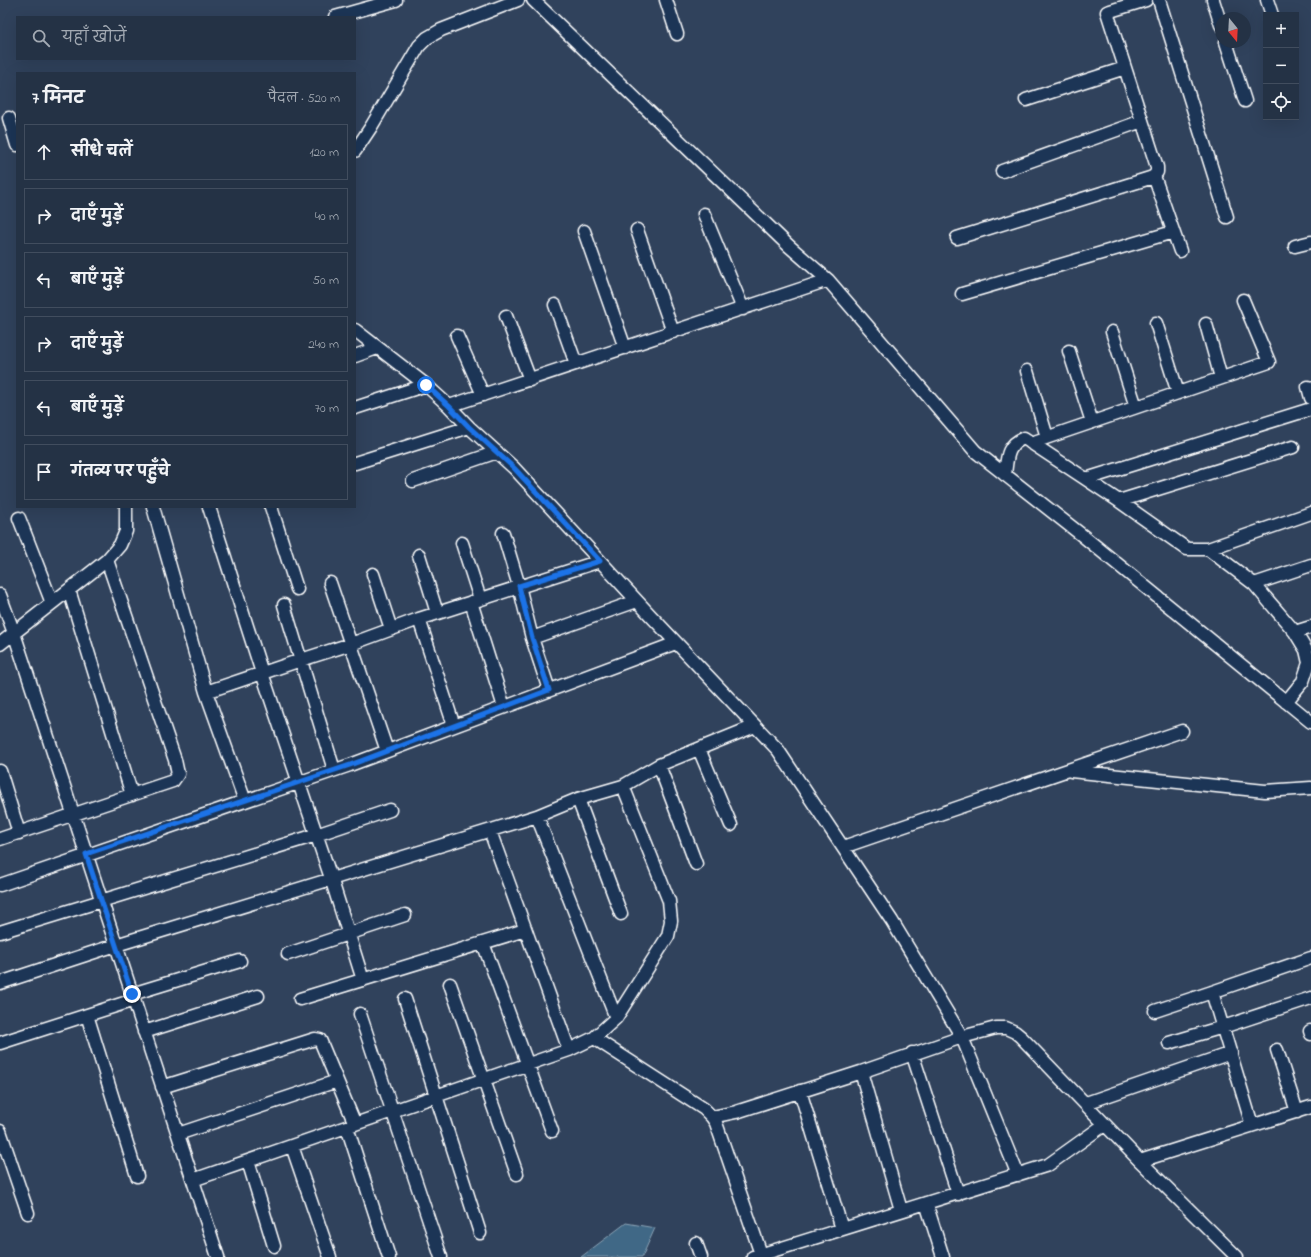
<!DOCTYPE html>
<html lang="hi">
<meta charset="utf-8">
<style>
:root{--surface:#243245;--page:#303e50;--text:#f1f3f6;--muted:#a3aab3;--line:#414d5e}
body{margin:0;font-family:"Indie Flower","Playpen Sans Deva",sans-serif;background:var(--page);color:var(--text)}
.controls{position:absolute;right:12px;top:12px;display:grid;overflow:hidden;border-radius:0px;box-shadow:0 4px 16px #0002}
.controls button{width:36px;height:36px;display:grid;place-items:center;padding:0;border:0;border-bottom:1px solid var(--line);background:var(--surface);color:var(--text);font:20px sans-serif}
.compass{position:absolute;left:1215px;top:12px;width:36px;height:36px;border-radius:50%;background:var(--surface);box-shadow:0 4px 16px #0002;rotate:162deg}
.stop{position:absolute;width:12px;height:12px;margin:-9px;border:3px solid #1a73e8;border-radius:50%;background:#fff}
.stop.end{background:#1a73e8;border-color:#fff;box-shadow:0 1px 4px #0008}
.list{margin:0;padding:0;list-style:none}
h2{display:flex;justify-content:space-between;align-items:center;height:52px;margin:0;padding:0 16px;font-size:17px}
h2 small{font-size:13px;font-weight:400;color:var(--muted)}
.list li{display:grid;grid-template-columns:26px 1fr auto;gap:12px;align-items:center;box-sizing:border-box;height:56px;margin:0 8px 8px;padding:0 8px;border:1px solid var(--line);border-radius:0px}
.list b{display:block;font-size:15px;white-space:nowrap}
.list em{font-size:13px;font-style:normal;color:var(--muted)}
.icon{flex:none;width:22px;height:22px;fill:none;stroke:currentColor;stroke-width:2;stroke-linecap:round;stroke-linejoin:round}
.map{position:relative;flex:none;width:1311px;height:1257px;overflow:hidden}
.search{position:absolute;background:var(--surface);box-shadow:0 4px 16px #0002;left:16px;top:16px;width:340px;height:44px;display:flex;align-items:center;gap:10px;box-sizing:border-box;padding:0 14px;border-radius:0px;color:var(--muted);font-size:15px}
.panel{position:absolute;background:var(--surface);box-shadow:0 4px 16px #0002;left:16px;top:72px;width:340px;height:436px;border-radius:0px}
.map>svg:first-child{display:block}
.water{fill:#3f6886;stroke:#8ca4b6}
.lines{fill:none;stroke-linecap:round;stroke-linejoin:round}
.minor-casing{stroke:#fff;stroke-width:15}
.minor{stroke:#1d3557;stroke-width:12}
.route{stroke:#1a73e8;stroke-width:5}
</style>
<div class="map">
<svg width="1311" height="1257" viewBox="0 0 1311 1257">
<rect width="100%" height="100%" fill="#30425c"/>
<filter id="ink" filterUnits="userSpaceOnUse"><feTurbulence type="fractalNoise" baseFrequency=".025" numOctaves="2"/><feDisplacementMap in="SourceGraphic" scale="8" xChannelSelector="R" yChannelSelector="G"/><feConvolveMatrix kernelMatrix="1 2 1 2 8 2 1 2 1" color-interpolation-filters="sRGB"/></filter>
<g filter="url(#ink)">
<path class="water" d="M626,1223L655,1228L642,1257H581Z"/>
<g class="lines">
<defs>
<path id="minor" d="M533,0L789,246L828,280L975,451L1083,536L1311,722
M666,0L677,34
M1159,0L1227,217
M1213,0L1221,25
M1267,0L1272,15
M335,17L396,0
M1226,42L1245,101
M1026,100L1125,68
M9,118L17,145
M355,151L371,127L419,46L427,38L441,30L518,0
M1002,171L1142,121
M1154,176L1180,251
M704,214L743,309
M637,230L673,332
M584,231L625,348
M957,238L1150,178L1154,176L1157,172V167L1107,12L1146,0
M1295,246L1311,242
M962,294L1173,232
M555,305L576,364
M506,316L530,380
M1156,323L1178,393
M1206,324L1221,378
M355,330L426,385L449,406L469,427L514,468L651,616L778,750L892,921L962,1037L1018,1175
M1112,332L1136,407
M457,336L483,395
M1069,351L1092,422
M355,356L377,348
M1027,371L1047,437
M1308,387L1311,398
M449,406L828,280
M355,408L426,385
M1031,443L1269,362L1243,300
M355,463L469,427
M1005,475C1007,459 1006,445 1024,438L1119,501L1187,549H1208L1254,584L1295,632L1306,650L1309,663L1303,681L1286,702
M1086,479L1311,409
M413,481L497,452
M1119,501L1293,447
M153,507L206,692L245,801
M209,507L262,673L331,878L363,980
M271,507L297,589
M19,518L52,603
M503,533L519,586L532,638L549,690
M462,543L480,599
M1208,549L1311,513
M419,555L437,613
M373,574L391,629
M330,583L387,751
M1254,584L1311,565
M69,590L132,795
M0,595L14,633L218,1257
M471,602L504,707
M284,605L334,770
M419,619L454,726
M1295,632L1311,627
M532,638L637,601
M0,644L107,560L120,545L126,531V507
M206,692L301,660L351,644L419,619L600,561
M699,749L731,825
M659,765L696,864
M0,771L19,833
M1071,771L1265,791L1311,788
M578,799L621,914
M537,816L616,1018
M490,831L569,1050
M0,839L173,781L178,774L175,760L107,560
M843,847L1182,731
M0,885L350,765L676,643
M0,932L316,835L390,810
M483,943L552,1131
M288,954L405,915
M0,983L116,945L537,816L578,799L623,786L659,765L755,726
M450,984L517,1174
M1212,992L1252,1125
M132,994L240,961
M300,999L525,930
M405,999L480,1233
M1155,1011L1212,992L1311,958
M360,1014L441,1257
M87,1015L137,1176
M1310,1031L1311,1034
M144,1032L258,996
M594,1038L704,1109L712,1117L716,1123L762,1257
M0,1043L134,1000
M1169,1043L1223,1027L1311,998
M1277,1050L1297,1112
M912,1053L958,1194
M861,1072L901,1210
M162,1087L315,1039L320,1040L355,1124
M800,1091L842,1229
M1086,1103L1231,1053
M712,1117L736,1112L861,1072L962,1037L996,1028H1006L1015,1032L1021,1037L1140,1161L1237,1257
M347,1127L389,1257
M0,1131L28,1213
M178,1134L337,1081
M292,1146L330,1257
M248,1161L274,1246
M1140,1161L1311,1107
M193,1180L569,1050L594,1038L616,1018L668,936L671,921L669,901L623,786
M926,1203L943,1257
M696,1243L701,1257
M753,1257L1048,1165L1104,1125"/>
</defs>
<use href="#minor" class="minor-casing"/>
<use href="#minor" class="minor"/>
</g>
</g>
<g class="lines" filter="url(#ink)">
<path class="route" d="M132,994L86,854L350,765L549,690L532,638L519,586L600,561L514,468L469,427L449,406L426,385"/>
</g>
</svg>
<div class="controls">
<button>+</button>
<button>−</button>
<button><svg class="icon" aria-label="locate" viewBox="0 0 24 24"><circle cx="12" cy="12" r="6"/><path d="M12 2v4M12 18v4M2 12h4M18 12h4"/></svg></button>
</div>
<svg class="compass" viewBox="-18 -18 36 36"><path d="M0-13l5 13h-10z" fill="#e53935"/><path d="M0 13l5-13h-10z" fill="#a3aab3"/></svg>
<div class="stop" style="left:426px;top:385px"></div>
<div class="stop end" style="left:132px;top:994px"></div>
<div class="search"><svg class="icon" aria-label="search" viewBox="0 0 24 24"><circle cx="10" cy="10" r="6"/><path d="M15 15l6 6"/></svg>यहाँ खोजें</div>
<section class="panel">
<h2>7 मिनट<small>पैदल · 520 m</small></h2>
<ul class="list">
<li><svg class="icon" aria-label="ahead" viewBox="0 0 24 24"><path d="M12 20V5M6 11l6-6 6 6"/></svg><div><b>सीधे चलें</b></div><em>120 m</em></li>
<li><svg class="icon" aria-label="right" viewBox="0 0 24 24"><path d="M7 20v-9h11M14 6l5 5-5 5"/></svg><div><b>दाएँ मुड़ें</b></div><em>40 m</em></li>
<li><svg class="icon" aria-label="left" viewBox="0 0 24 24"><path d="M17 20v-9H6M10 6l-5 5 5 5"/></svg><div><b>बाएँ मुड़ें</b></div><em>50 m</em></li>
<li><svg class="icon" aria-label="right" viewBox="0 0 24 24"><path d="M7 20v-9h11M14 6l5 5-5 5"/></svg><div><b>दाएँ मुड़ें</b></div><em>240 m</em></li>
<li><svg class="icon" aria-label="left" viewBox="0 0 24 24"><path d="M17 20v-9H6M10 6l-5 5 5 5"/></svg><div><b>बाएँ मुड़ें</b></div><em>70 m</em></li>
<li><svg class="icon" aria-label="arrive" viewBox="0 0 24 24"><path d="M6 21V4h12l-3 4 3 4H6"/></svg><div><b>गंतव्य पर पहुँचे</b></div></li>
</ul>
</section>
</div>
